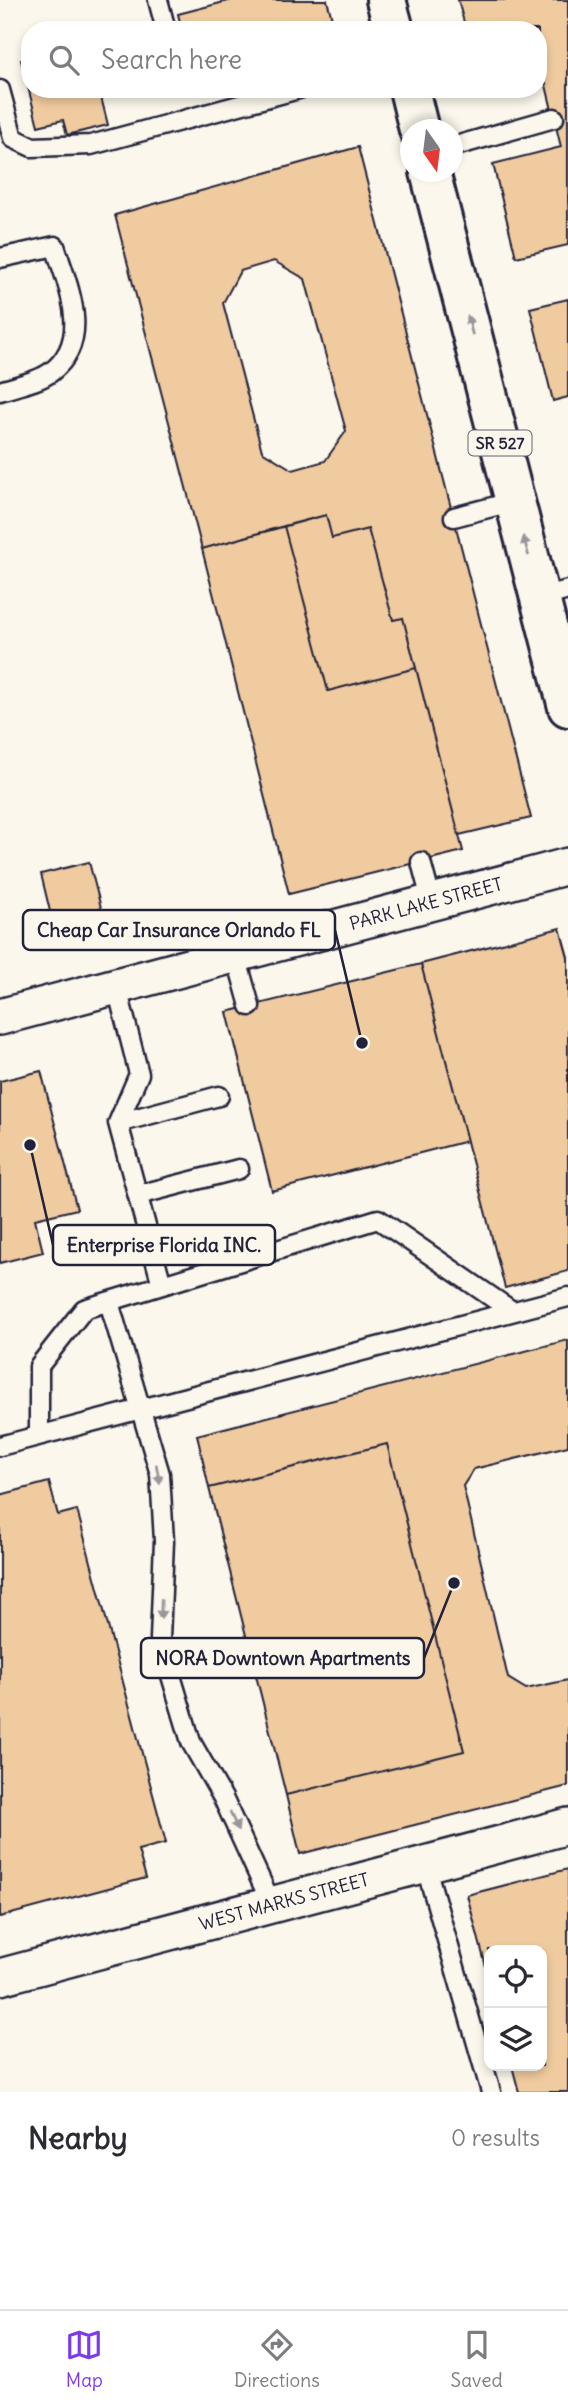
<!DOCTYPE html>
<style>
:root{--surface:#fff;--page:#f7f7f7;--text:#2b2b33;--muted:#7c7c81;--line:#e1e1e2;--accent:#7c3aed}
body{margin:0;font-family:Delius,sans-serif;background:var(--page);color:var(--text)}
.controls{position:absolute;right:21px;bottom:21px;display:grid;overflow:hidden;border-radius:14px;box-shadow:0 4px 10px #0003}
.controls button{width:63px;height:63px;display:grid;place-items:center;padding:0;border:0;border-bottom:2px solid var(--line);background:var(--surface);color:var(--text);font:35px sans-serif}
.compass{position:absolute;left:400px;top:119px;width:63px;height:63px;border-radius:50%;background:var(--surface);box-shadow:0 4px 10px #0003;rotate:166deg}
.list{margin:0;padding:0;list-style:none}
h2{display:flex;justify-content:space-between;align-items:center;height:91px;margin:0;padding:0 28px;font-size:30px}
h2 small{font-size:23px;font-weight:400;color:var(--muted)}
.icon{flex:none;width:38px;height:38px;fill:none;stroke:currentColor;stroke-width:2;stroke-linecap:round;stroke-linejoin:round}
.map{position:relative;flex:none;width:568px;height:2092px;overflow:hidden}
.search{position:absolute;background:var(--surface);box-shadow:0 4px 10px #0003;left:21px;right:21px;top:21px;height:77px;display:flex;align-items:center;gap:18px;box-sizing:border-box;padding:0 24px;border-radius:28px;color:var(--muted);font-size:26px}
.sheet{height:217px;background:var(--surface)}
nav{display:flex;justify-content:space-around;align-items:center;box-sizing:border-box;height:98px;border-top:2px solid var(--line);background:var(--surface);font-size:19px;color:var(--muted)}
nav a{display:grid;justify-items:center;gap:4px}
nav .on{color:var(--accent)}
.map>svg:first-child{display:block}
.building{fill:#f0cba0;stroke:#22223b;stroke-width:2;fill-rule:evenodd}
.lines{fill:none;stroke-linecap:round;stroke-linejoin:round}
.service-casing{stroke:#22223b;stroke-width:23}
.minor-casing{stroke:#22223b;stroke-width:40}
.primary-casing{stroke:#22223b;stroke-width:44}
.service{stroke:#fbf7ec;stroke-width:18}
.minor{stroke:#fbf7ec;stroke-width:35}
.primary{stroke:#fbf7ec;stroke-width:38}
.oneway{fill:#99979c}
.labels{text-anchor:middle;stroke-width:5;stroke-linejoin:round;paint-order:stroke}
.shield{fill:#fbf7ec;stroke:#636270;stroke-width:2}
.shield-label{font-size:16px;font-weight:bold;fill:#22223b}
.street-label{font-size:18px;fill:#22223b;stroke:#fbf7ec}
.leader{fill:none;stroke:#22223b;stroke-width:2.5}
.callout-dot{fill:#22223b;stroke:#fbf7ec;stroke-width:2.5}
.callout{fill:#fbf7ec;stroke:#22223b;stroke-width:2.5}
.callout-label{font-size:19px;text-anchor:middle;font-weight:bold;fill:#22223b}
</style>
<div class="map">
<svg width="568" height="2092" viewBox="0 0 568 2092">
<rect width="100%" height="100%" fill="#fbf7ec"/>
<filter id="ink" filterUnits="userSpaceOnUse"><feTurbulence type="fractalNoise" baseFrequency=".0143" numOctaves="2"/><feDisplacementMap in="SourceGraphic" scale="14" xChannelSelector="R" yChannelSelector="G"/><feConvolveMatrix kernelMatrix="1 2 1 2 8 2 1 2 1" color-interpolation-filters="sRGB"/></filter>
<g filter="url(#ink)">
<path class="building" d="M232,0H327L335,30H182L178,14Z
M458,0H568V245L516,257L493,164L561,147L544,77L538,79V30H466Z
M30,58V89H99L108,125L67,135L63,120L38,126L21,60Z
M358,147L531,818L459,835L403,618L393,620L368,529L332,538L326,515L202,549L115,215ZM274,261L305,279L346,431L325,461L293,470L262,451L223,303L240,271Z
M568,299V397L553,401L530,308Z
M326,515L332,538L368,529L393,620L403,618L416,668L328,691L284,526Z
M284,526L328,691L416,668L463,851L289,894L202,549Z
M89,862L104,919L55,932L41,874Z
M560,928L568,957V1271L505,1288L421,964Z
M421,964L467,1141L272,1191L227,1012Z
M41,1071L77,1209L35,1219L43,1252L0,1263V1081Z
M568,1340V1446L474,1469L463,1486L508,1678L526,1689L568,1680V1786L300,1854L286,1795L464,1751L387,1444L209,1488L197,1435Z
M387,1444L464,1751L286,1795L209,1488Z
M49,1482L58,1515L77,1510L166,1843L138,1850L146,1878L0,1917V1495Z
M568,1869V2092H519L512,2066H542V1950H489V1978L467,1895Z"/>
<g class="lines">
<defs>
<path id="service" d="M158,0L166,30
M0,90L13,138L32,147L91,145L299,89
M452,147L554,118
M0,258L55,246C68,287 93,340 51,372C38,382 15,386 0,391
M454,517L515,501
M540,598L568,590
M421,862L432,903
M236,956L250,1006
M117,988L139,1074L118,1123L162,1285
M118,1123L219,1096
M138,1195L239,1169
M109,1302L160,1474L164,1541L160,1639L191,1742L223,1798L272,1905
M39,1435V1366L84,1309L378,1219L512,1311
M0,1446L568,1297
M425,1864L491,2092"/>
<path id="minor" d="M0,1017L568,866
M0,1977L568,1826"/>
<path id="primary" d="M386,0L394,30
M409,89L419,130
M430,172L568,707"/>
</defs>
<use href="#service" class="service-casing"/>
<use href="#minor" class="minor-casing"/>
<use href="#primary" class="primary-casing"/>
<use href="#service" class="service"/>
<use href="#minor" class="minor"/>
<use href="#primary" class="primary"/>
</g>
<defs><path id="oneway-solid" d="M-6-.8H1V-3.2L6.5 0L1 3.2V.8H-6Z" transform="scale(1.75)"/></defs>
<g class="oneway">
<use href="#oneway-solid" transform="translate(470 325) rotate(-104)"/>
<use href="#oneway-solid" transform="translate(526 546) rotate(-105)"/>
<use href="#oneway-solid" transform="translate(158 1474) rotate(80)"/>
<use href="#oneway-solid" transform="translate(161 1609) rotate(92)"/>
<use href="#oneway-solid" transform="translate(234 1821) rotate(65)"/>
</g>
</g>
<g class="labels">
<rect class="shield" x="468.5" y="430.5" width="63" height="25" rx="5"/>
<g class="shield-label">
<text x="500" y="449">SR 527</text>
</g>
<g class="street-label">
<text transform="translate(426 904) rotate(-15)" y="6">PARK LAKE STREET</text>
<text transform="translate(284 1902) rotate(-15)" y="6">WEST MARKS STREET</text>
</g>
</g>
<path class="leader" d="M362 1043L335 930M30 1145L53 1245M454 1583L424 1658"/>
<g class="callout-dot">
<circle cx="362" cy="1043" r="7"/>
<circle cx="30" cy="1145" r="7"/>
<circle cx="454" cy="1583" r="7"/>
</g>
<g class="callout">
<rect x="23" y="910" width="312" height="40" rx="7"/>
<rect x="53" y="1225" width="222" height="40" rx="7"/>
<rect x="141" y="1638" width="283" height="40" rx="7"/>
</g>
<g class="callout-label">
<text x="179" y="937">Cheap Car Insurance Orlando FL</text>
<text x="164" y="1252">Enterprise Florida INC.</text>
<text x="283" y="1665">NORA Downtown Apartments</text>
</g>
</svg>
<div class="controls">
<button><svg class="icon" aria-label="locate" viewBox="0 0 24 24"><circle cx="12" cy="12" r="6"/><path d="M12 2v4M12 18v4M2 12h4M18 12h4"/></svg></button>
<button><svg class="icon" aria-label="layers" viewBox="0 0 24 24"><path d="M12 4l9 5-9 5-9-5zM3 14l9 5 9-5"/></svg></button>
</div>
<svg class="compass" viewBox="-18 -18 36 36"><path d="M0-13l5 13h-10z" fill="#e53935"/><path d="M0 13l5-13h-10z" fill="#7c7c81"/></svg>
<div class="search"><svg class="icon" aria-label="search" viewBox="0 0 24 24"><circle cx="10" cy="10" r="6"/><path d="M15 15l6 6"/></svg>Search here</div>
</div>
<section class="sheet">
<h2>Nearby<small>0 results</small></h2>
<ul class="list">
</ul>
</section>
<nav>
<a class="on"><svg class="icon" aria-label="map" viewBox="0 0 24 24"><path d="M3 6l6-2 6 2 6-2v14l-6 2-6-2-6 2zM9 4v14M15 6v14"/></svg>Map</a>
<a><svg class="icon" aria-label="directions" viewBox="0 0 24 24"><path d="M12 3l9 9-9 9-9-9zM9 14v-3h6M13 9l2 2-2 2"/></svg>Directions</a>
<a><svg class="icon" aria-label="saved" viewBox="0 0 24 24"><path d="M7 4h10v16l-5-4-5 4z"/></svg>Saved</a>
</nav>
